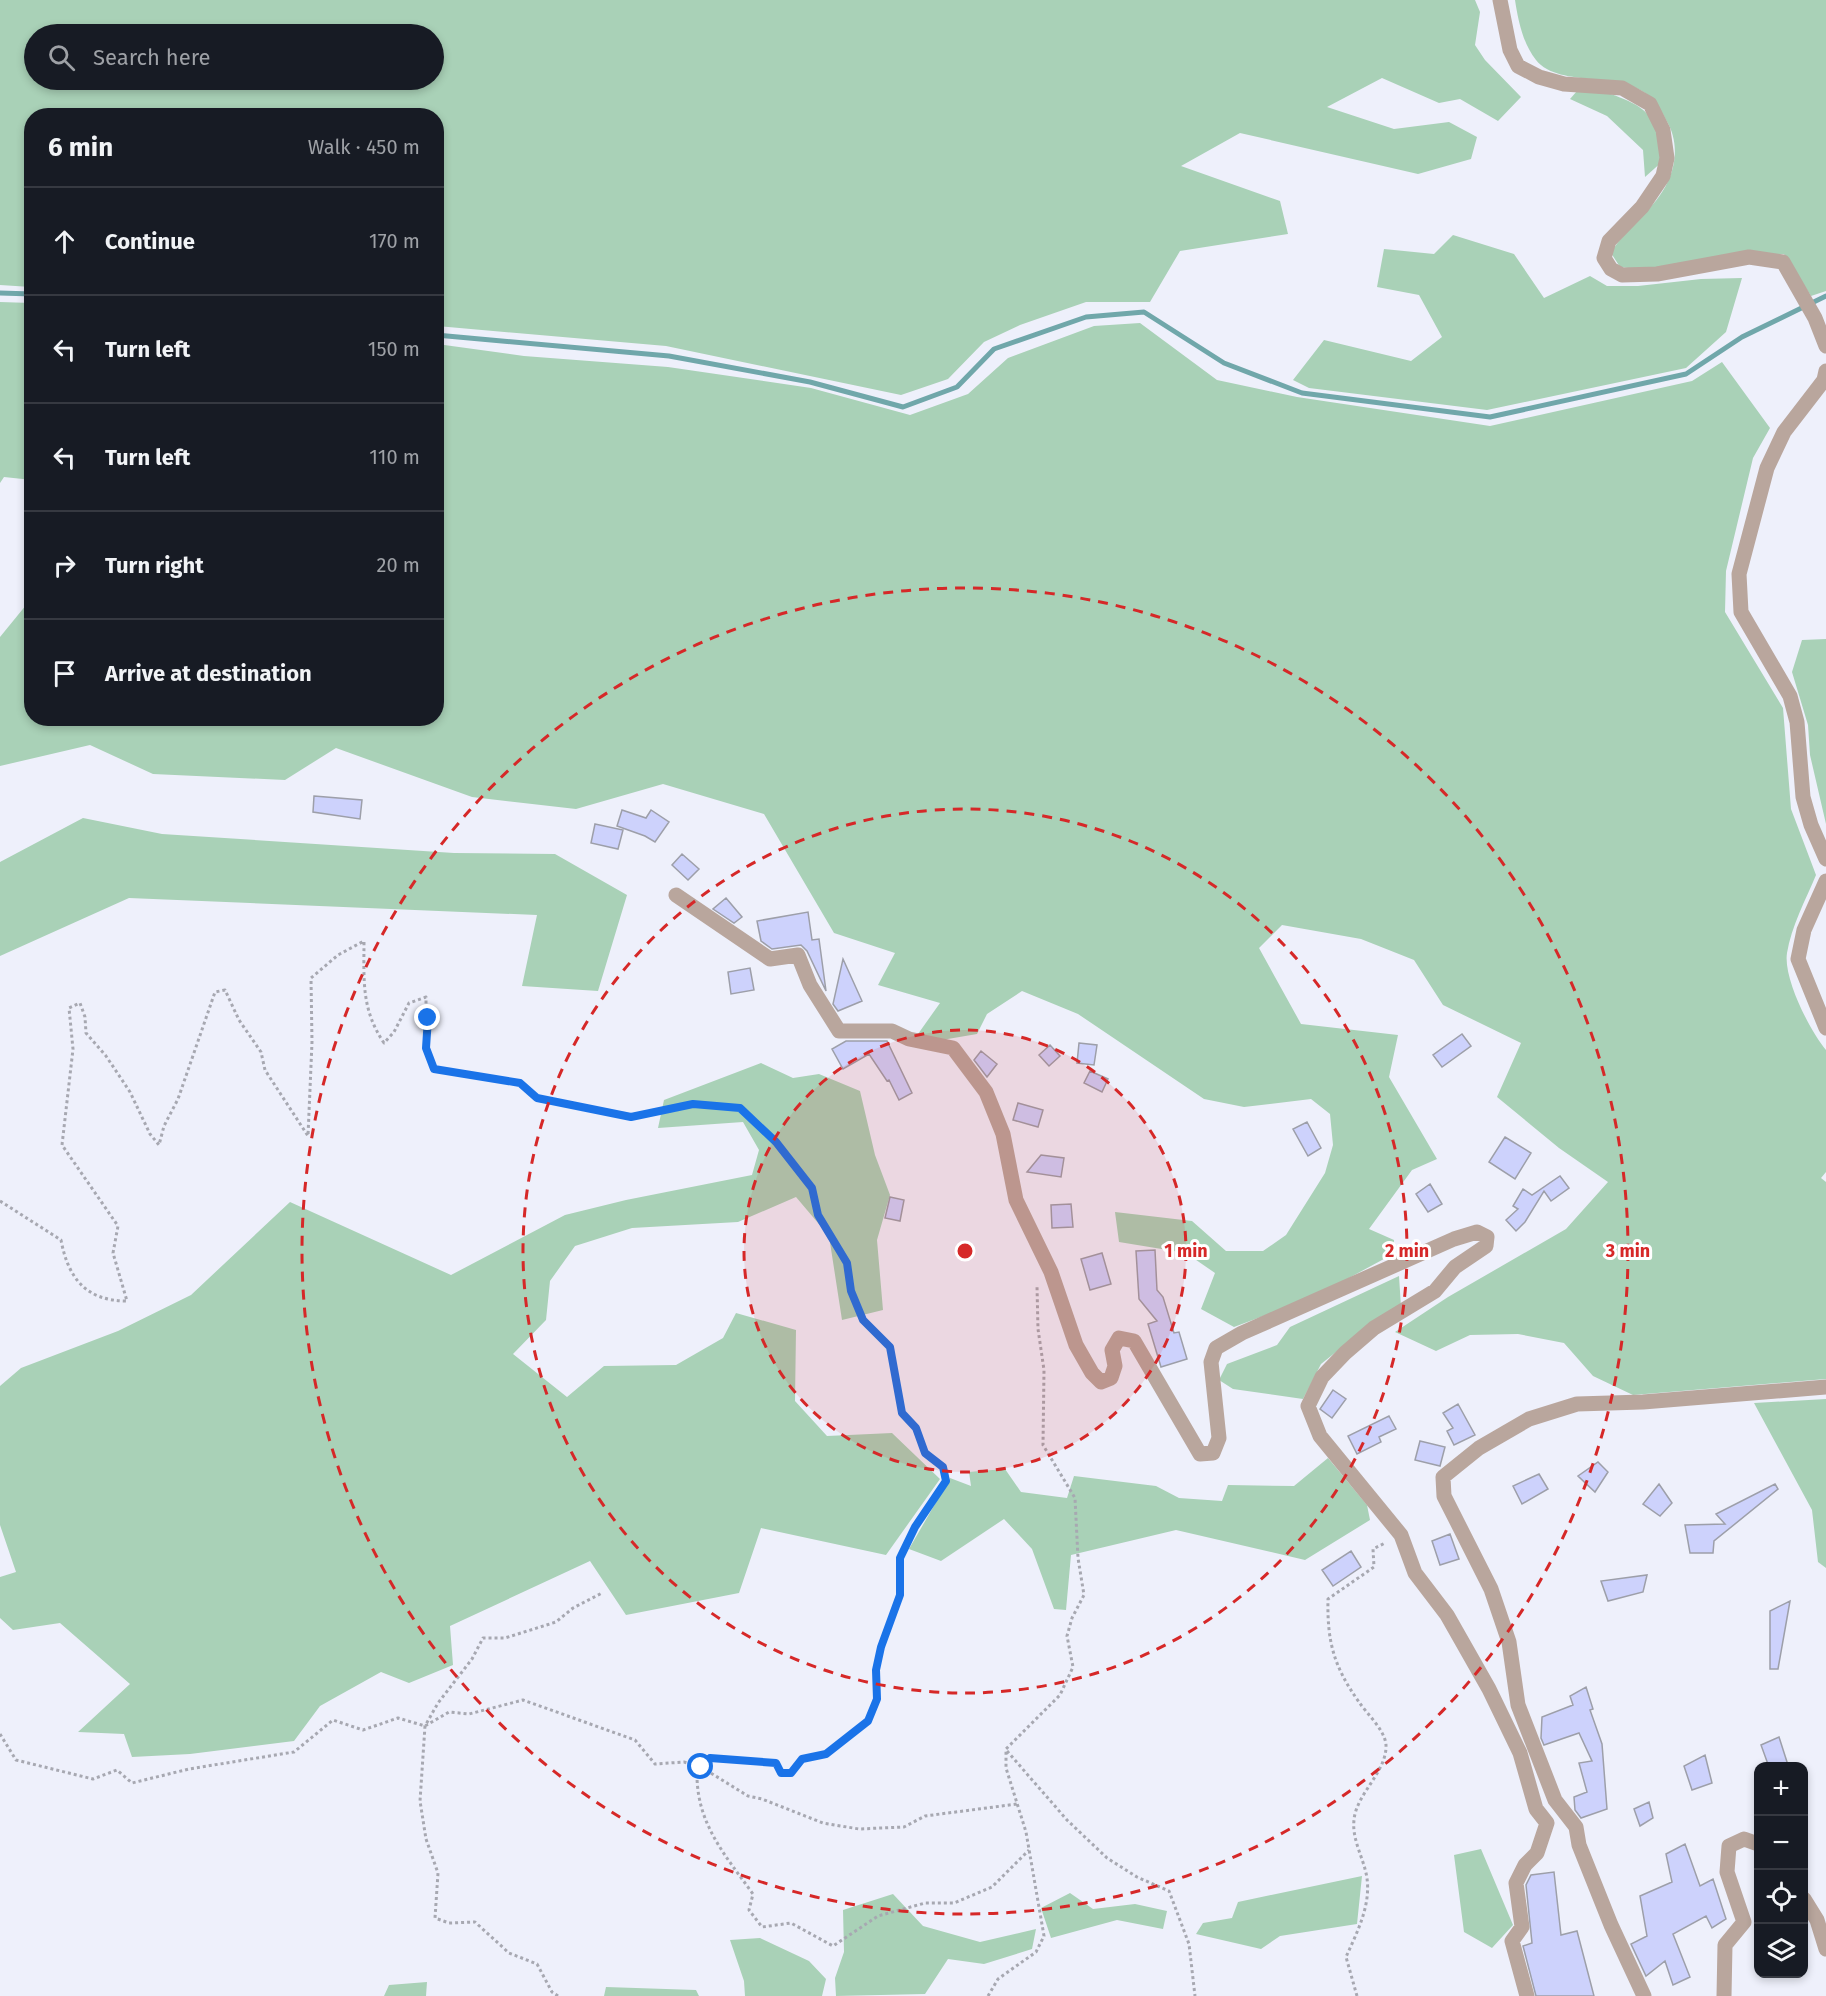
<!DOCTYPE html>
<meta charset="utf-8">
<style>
:root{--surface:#171b24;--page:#242831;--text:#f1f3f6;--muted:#9ea1a6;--line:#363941}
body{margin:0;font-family:"Fira Sans",sans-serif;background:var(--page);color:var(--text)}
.controls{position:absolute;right:18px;bottom:18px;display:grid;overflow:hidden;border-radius:12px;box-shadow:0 3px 9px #0003}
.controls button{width:54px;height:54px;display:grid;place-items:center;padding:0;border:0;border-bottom:2px solid var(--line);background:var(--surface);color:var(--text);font:30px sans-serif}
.stop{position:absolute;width:18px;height:18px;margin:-14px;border:4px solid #1a73e8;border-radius:50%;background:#fff}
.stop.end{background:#1a73e8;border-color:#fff;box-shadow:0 2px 6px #0008}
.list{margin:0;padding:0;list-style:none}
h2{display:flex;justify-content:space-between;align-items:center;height:78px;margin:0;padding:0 24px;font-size:26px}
h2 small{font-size:20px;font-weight:400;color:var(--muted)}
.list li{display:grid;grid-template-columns:39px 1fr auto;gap:18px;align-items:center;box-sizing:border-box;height:108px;padding:0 24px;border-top:2px solid var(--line)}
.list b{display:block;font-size:22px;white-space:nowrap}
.list em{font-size:20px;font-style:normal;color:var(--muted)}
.icon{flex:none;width:33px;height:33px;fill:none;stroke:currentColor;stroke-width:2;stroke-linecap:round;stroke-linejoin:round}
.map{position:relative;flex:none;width:1826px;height:1996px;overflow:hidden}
.search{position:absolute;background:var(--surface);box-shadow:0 3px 9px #0003;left:24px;top:24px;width:420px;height:66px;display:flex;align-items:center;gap:15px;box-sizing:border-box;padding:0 21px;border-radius:33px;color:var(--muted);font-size:22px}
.panel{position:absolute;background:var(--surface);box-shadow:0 3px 9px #0003;left:24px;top:108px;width:420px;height:618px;border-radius:24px}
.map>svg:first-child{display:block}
.green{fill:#a9d1b7;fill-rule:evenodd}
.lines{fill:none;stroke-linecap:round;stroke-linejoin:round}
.stream{stroke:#70a7aa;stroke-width:5}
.building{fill:#cdd2fc;stroke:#9d9fa9;stroke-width:1.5}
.path{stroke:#a7a8b1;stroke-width:3;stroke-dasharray:3 3;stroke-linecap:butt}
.minor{stroke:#b9a69d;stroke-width:15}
.route{stroke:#1a73e8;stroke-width:8}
.ring{fill:none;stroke:#d62828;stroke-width:3;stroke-dasharray:10 8}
.centre{fill:#d62828;stroke:#fff;stroke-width:3}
.ring-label{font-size:18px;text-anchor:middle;font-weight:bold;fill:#d62828;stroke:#fff;stroke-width:6;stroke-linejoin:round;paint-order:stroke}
</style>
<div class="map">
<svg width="1826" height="1996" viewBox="0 0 1826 1996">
<rect width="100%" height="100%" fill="#eef0fb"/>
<path class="green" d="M0,0H1475L1480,12L1475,45L1485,60L1521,97L1498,121L1460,99L1439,103L1382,78L1327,107L1394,129L1449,122L1477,137L1471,159L1418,174L1240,133L1181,166L1280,201L1288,234L1180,251L1150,302H1086L1020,325L984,342L948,379L901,395L666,346L437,326L436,116H32L31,287L0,285ZM34,34H434V80H34Z
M1515,0H1826V291L1811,296L1784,254H1747L1653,271L1620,267L1611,253C1626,227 1656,209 1668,181C1677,162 1678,139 1666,120C1663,114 1659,106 1654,101C1627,68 1560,90 1536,60C1523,44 1518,20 1515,0Z
M1600,90C1647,107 1655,110 1664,160L1645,177L1643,150L1607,116L1570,99L1577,91Z
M1453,235L1514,254L1544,298L1590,276L1607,286H1638L1701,279L1742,278L1726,332L1686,368L1487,410L1309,388L1293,380L1324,340L1411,361L1442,337L1419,295L1377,287L1384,249L1434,254Z
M0,302L31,303L32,480L4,477L0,483Z
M1140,323L1217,380L1297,397L1490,426L1692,381L1722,362L1770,428L1753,458L1726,571L1725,612L1783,708L1791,809L1816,875C1806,899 1791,927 1787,953C1783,978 1810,1031 1826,1050V1172L1821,1178L1826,1182V1379L1633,1395L1593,1376L1564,1343L1518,1334L1470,1335L1436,1351L1395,1332L1448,1297L1566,1229L1608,1182L1559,1148L1497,1097L1521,1043L1443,1005L1414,960L1361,939L1282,925L1259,948L1301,1024L1398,1035L1389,1077L1437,1159L1412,1170L1369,1229L1394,1240L1393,1254L1314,1297L1234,1327L1201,1309L1215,1273L1186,1253L1119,1242L1115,1212L1192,1221L1226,1251H1263L1286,1235L1325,1173L1333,1145L1330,1114L1311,1099L1244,1107L1204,1099L1078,1014L1022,991L987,1014L977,1034L942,1040L918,1034L940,1003L878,985L895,953L834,933L764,814L663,784L576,809L472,797L336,748L285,780L153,774L90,745L0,766V637L31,599L32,718H436L437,344L524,356L668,367L811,388L910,415L968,394L1008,358L1094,326Z
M1826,639V824L1810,755L1808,725L1792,672L1802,640Z
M83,818L162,834L454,853L555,854L627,895L598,991L522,986L537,915L129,898L0,956V862Z
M761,1063L793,1078L819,1074L860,1091L875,1155L890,1195L877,1240L883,1310L842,1320L829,1236L796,1197L738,1222L632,1228L575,1246L550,1281L546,1320L513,1354L567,1397L604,1366L676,1365L723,1338L736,1313L796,1330L795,1401L827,1436L892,1433L940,1479L886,1555L761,1528L739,1593L626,1615L590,1561L450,1626L453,1665L409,1683L381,1672L320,1706L294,1741L190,1754L132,1757L124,1734L78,1732L130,1684L60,1623L13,1630L0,1618V1577L16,1572L0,1525V1386L21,1368L118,1331L191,1295L290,1202L451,1275L565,1215L626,1200L752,1175L759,1150L743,1122L658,1128L664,1100Z
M1399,1276L1401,1307L1356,1336L1321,1364L1303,1399L1233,1389L1219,1380L1227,1364L1277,1345L1290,1327Z
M1826,1399V1568L1818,1562L1812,1510L1754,1403Z
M1328,1458L1367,1505L1370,1520L1305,1560L1176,1530L1071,1555L1066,1610L1054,1609L1032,1549L1004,1519L941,1561L909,1549L950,1478L971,1486L969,1472L1005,1469L1021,1492L1067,1498L1074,1476L1156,1486L1179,1498L1222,1501L1228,1485L1294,1486Z
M1481,1849L1513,1925L1492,1948L1464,1932L1454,1855Z
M1362,1876L1357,1924L1280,1936L1261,1949L1196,1934L1203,1923L1232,1918L1238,1902Z
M1070,1893L1093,1909L1135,1904L1167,1911L1163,1929L1117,1920L1051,1938L1041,1908Z
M893,1894L923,1926L980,1942L1036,1929L1032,1949L984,1964L948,1959L925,1994L836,1996L835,1978L844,1952L843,1910Z
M760,1938L809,1961L826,1979L822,1996H745L744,1981L730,1940Z
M427,1982L426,1996H384L389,1985Z
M606,1987L696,1990L699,1996H604Z"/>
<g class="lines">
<path class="stream" d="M0,293L32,294
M436,335L669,356L810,382L903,407L957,387L994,349L1086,317L1144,312L1224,363L1302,393L1490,417L1686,374L1742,337L1826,296"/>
</g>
<path class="building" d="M314,796L362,800L360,819L313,812Z
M622,810L646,818L651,810L669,822L655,842L645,836L617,826Z
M595,824L623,830L618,849L591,843Z
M682,854L699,869L688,880L672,865Z
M726,898L742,917L734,923L713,909Z
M808,912L812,940L819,939L826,991L807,951L801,945L772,949L761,941L757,921Z
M843,959L862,1001L838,1011L833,1004Z
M750,968L754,990L731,994L728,972Z
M1462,1034L1471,1046L1442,1067L1433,1055Z
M846,1041H887L912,1093L899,1100L889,1080L887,1081L869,1054L843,1069L832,1049Z
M1079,1043L1097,1045L1094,1065L1077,1063Z
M1050,1045L1060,1056L1049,1066L1039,1055Z
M981,1051L997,1064L987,1077L974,1060Z
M1090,1071L1108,1079L1102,1092L1084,1083Z
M1018,1103L1043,1110L1038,1127L1013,1120Z
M1307,1122L1321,1148L1308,1156L1293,1129Z
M1505,1137L1531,1153L1515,1179L1489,1162Z
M1041,1155L1064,1158L1061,1177L1027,1172Z
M1560,1176L1569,1188L1551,1201L1544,1191L1525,1222L1516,1231L1506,1220L1518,1209L1513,1206L1523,1189L1532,1195Z
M1430,1184L1442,1204L1428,1212L1416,1194Z
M890,1197L904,1200L900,1221L885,1218Z
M1071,1204L1073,1227L1052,1228L1051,1205Z
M1155,1250L1157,1290L1163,1297L1174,1333L1179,1332L1187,1359L1161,1367L1148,1324L1157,1321L1139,1299L1136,1251Z
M1102,1253L1111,1284L1090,1290L1081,1259Z
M1333,1390L1346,1399L1332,1418L1320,1409Z
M1458,1404L1475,1435L1454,1445L1447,1431L1453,1428L1443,1413Z
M1389,1416L1396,1429L1379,1437L1381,1442L1357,1454L1348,1436Z
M1420,1441L1445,1447L1440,1466L1415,1460Z
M1598,1462L1608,1472L1595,1492L1578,1476Z
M1539,1474L1548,1489L1522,1504L1513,1486Z
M1659,1484L1672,1503L1660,1516L1643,1504Z
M1775,1484L1778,1489L1714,1541L1713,1553H1690L1685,1525L1725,1524L1716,1514Z
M1450,1534L1459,1559L1440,1565L1432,1541Z
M1351,1551L1361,1567L1333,1586L1322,1570Z
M1647,1575L1643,1592L1608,1601L1601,1581Z
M1790,1601L1778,1669H1770V1611Z
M1586,1687L1593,1709L1590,1710L1602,1744L1607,1809L1581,1818L1575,1810L1574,1797L1587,1792L1579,1763L1592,1761L1579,1733L1544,1745L1541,1738L1542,1717L1573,1705L1570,1696Z
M1779,1737L1787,1762L1778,1767H1769L1761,1745Z
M1705,1755L1712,1783L1692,1790L1684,1766Z
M1649,1802L1653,1818L1640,1826L1634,1809Z
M1685,1844L1700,1886L1713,1879L1726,1919L1712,1928L1706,1916L1673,1934L1690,1977L1673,1985L1665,1961L1646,1976L1631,1944L1647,1936L1640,1896L1672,1882L1666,1854Z
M1554,1872L1561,1935L1577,1931L1594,1996H1536L1523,1946L1532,1943L1526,1885L1531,1875Z"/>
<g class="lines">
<path class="path" d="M0,1201L61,1240C68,1277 85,1301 127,1301L113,1253L118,1226L62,1145L73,1049L69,1008L80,1003L85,1017L86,1033L106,1056L130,1092L150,1134L159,1145L164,1126L178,1099L215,992L225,990L239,1020L261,1052L265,1070L308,1136L312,1042L311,978L338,955L364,941C364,980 361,1009 384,1043L394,1032L409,1003L426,997V1048L434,1069L520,1082L536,1097L631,1117L693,1104L740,1108L776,1142L812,1188L818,1215L847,1263L851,1291L863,1320L890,1347L901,1413L916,1428L925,1453L943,1467L946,1481L915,1527L901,1558L900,1595L881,1647L876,1670L877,1699L868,1721L826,1754L802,1759L791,1773H781L776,1763L710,1758L697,1772C696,1823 725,1855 753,1894L749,1910L762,1927L791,1923L833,1946L878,1916L925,1903H954L992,1887L1029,1850
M0,1734L16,1760L93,1779L117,1770L132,1783L189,1769L294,1752L333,1720L363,1730L398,1718L425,1726L449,1712L469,1714L523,1700L635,1740L655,1764L684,1762L701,1767L748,1796L762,1799L823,1823L859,1829L904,1827L925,1816L1017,1804
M1007,1751L1067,1820L1107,1858L1137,1877L1169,1891L1189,1944L1195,1996
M558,1996L552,1992L537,1964L509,1953L475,1922L449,1923L435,1918L438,1873L426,1839L420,1801L425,1726L438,1703L472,1659L483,1638H505L556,1622L573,1608L602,1593
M988,1996L998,1979L1036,1952L1044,1936L1026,1832L1006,1768V1749L1060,1695L1073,1667L1067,1636L1072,1618L1084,1595L1078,1558L1075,1498L1043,1445L1044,1370L1038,1329L1037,1286
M1357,1996L1346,1957C1358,1930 1374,1900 1365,1869C1361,1854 1352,1837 1354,1820C1356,1794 1387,1772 1386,1745C1385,1730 1367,1714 1359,1702C1334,1667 1327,1642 1328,1599L1374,1567L1373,1549L1385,1543"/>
<path class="minor" d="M1500,0L1510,50L1518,66L1539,77L1564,84L1622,88L1650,104L1663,130L1667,158L1663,176L1642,207L1609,241L1604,258L1611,269L1622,275L1657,274L1749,257L1783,262L1815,318L1826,346
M1826,371L1824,380L1784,432L1767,468L1739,574L1741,612L1790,696L1797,722L1803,797L1811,825L1826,859
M1826,881L1804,930L1798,959L1826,1028
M676,895L770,959L798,955L810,985L839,1031H892L909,1039L953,1048L986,1092L1003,1134L1016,1200L1051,1272L1076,1345L1092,1373L1101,1382L1111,1378L1115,1366L1112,1350L1119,1338L1134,1341L1200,1454L1213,1453L1219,1438L1211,1362L1216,1348L1242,1333L1454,1239L1477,1232L1487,1237L1486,1246L1455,1267L1435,1291L1374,1328L1345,1353L1322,1377L1308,1406L1320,1436L1401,1535L1415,1573L1447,1615L1489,1689L1520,1753L1536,1809L1547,1823L1537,1853L1525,1865L1516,1883L1522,1927L1512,1941L1527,1996
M1804,1899L1817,1920L1826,1949
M1644,1996L1611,1925L1579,1845L1576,1827L1555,1800L1518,1705L1509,1642L1491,1589L1444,1496L1443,1477L1479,1448L1529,1419L1577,1404L1643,1402L1826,1387
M1724,1996L1725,1945L1744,1922L1727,1872L1729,1846L1744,1839L1758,1844"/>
</g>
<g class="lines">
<path class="route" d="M428,1018L426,1048L434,1069L520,1083L537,1098L631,1117L693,1104L740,1108L776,1142L812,1188L818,1215L847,1263L851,1291L863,1320L890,1347L902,1413L916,1428L925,1453L943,1467L946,1481L915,1527L900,1558V1595L881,1647L876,1670L877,1699L868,1721L826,1754L802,1759L791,1773H781L776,1763L710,1758L701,1767"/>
</g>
<circle cx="965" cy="1251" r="221" fill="#d62828" fill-opacity=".12"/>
<g class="ring">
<circle cx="965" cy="1251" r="221"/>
<circle cx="965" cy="1251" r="442"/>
<circle cx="965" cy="1251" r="663"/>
</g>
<circle cx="965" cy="1251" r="9" class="centre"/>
<g class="ring-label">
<text x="1186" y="1257">1 min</text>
<text x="1407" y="1257">2 min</text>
<text x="1628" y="1257">3 min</text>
</g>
</svg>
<div class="controls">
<button>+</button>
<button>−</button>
<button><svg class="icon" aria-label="locate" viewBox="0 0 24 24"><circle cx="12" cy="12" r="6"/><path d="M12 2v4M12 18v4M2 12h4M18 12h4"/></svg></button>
<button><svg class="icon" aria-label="layers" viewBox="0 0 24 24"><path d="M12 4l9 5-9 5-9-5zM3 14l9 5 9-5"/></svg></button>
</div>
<div class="stop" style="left:701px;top:1767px"></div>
<div class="stop end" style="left:428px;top:1018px"></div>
<div class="search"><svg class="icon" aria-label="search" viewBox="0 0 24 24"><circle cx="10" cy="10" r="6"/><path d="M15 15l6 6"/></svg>Search here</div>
<section class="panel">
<h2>6 min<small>Walk · 450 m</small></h2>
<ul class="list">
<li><svg class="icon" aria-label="ahead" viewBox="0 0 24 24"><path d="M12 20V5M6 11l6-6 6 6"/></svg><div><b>Continue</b></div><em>170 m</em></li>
<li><svg class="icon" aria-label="left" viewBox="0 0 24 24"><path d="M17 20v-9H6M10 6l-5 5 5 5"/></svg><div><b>Turn left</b></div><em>150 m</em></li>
<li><svg class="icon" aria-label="left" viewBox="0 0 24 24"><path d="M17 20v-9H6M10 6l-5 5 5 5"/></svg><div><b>Turn left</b></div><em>110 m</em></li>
<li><svg class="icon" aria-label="right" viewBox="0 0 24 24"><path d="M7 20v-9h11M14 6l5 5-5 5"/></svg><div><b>Turn right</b></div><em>20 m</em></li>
<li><svg class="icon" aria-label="arrive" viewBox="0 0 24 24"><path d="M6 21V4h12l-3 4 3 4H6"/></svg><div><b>Arrive at destination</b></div></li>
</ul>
</section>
</div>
